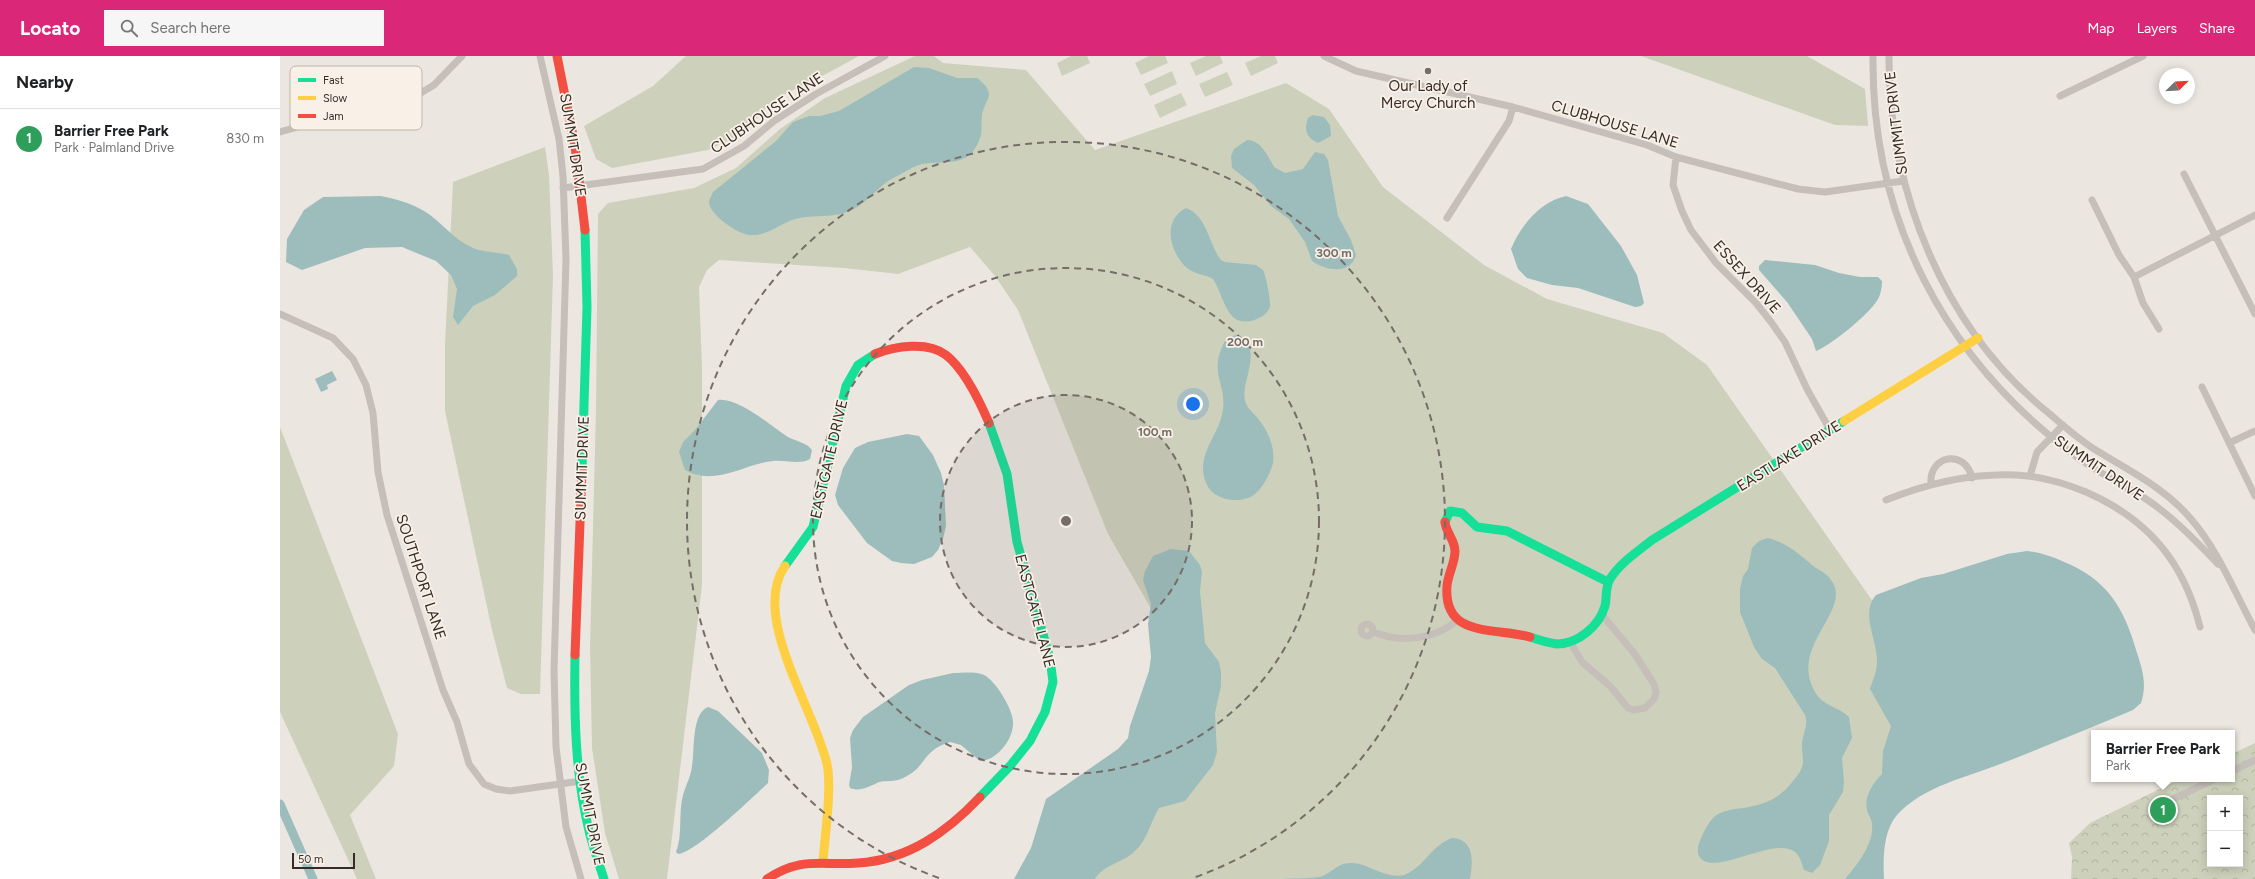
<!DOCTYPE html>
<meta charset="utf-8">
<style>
:root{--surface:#fff;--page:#f6f6f6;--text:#202124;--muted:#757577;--line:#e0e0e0;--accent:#db2777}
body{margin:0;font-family:Figtree,sans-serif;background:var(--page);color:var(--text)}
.controls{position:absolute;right:12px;bottom:12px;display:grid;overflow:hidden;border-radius:0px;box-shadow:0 2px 10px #0003}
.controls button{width:36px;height:36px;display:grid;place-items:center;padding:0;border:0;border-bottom:1px solid var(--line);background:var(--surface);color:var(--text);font:20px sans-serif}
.compass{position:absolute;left:1879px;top:12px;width:36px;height:36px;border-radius:50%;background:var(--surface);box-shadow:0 2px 10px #0003;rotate:66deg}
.scale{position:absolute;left:12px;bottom:10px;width:63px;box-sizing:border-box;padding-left:4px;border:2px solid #352c28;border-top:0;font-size:11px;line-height:14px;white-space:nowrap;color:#352c28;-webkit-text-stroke:3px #f9f1e7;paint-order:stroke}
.you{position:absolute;left:913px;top:348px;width:14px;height:14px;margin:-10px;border:3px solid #fff;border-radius:50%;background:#1a73e8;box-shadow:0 0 0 6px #1a73e833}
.badge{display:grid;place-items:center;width:26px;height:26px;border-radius:50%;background:var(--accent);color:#fff;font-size:13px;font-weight:700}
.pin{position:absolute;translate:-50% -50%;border:2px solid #fff;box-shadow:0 1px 4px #0006}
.popup{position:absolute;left:1811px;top:674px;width:144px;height:52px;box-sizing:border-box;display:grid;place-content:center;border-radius:0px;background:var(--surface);filter:drop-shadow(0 1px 3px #0005);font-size:13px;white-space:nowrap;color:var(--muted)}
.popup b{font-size:15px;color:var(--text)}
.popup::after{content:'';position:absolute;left:50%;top:100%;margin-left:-8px;border:8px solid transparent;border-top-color:var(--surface)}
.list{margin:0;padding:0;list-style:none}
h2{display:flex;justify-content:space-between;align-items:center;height:52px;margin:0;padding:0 16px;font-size:17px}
h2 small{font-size:13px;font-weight:400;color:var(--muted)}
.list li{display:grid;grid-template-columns:26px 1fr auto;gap:12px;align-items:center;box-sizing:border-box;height:60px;padding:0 16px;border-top:1px solid var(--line)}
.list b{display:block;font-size:15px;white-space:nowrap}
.list p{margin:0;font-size:13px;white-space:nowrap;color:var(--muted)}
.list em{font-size:13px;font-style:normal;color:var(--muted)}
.icon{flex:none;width:22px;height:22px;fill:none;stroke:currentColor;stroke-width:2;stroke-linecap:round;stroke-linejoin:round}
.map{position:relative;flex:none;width:1975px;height:823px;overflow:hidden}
header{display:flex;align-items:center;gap:24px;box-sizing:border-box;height:56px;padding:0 20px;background:var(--accent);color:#fff}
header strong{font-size:19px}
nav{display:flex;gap:22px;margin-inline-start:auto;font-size:14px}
.search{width:280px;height:36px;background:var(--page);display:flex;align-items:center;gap:10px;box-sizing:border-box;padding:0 14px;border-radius:0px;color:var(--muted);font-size:15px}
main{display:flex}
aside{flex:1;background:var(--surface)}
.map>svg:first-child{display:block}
.grass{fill:#cdd1bb}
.park{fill:url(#park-crowns);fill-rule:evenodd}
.water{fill:#9dbdbc}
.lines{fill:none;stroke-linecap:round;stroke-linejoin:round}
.canal{stroke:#9dbdbc;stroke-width:9}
.street{stroke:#c5beb9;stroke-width:7}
.fast{stroke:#16e098;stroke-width:9}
.slow{stroke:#ffcf43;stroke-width:9}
.jam{stroke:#f24e42;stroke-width:9}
.ring{fill:none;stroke:#756d68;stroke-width:2;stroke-dasharray:7 5}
.poi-dot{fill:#756d68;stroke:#f9f1e7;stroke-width:1.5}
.labels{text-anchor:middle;stroke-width:3.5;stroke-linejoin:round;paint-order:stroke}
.poi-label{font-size:15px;fill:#352c28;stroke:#f9f1e7}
.street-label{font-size:15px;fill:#352c28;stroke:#f9f1e7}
.key{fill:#f9f1e7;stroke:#beb6ae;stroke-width:1}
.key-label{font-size:11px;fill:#352c28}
.centre{fill:#756d68;stroke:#f9f1e7;stroke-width:2}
.ring-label{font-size:12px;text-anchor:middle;font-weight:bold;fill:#756d68;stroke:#f9f1e7;stroke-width:3.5;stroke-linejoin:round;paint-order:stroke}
</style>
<header>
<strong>Locato</strong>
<div class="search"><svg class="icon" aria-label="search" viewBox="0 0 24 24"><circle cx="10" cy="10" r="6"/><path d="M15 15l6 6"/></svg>Search here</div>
<nav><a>Map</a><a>Layers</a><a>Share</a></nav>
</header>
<main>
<aside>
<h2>Nearby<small></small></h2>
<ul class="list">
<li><span class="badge" style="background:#2e9e5b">1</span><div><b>Barrier Free Park</b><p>Park · Palmland Drive</p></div><em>830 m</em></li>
</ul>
</aside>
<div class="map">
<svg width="1975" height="823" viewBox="0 0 1975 823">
<defs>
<pattern id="park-crowns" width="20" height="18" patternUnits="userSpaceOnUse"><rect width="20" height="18" fill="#cdd1bb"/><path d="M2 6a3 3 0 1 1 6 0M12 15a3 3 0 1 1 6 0" fill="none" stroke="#b1b4a1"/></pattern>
</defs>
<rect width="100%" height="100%" fill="#ece6e0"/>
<path class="grass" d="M406,0H579L548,17L495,43L460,79L428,94L332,112L316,103L304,70L373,30Z
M635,0H654L663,7L746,14L815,94L1006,27L1049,53L1103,131L1204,209L1267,243L1383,277L1427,309L1615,577L1628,638L1580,823H768L854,762L884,575L828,478L738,254L715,220L690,191L618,218L564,212L439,204L427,214L419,231L422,310V529L387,823H339L325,777L312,692L310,590L316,353L318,158L328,147L414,132L456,112L500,73L545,42Z
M791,0H807L810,7L782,20L777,7Z
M869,0H885L888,7L861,19L855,7Z
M926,0H940L943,7L916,20L910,7Z
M981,0H995L998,7L971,20L965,7Z
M1361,0H1527L1585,33L1588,70L1555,69Z
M892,15L897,28L870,40L864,28Z
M947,16L953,29L925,41L919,28Z
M901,37L907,49L880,62L874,49Z
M265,91L269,119L273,219L260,638H241L227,632L212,574L165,355V288L173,126Z
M0,371L118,678L114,710L70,759L96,823H77L0,656Z"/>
<path class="park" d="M1975,687V823H1791L1792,801L1789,787L1810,767L1900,723H1952V698ZM1930,742H1960V808H1930Z"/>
<path class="water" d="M634,11L649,12L677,22H697C717,38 707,40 702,58C701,65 702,73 701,79C691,113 668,104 642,108C634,110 625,116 617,120C599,128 589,146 572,154C554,163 534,158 515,163C499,168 488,180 470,179C459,179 430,159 429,147C429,143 432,139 433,136L496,85L513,66L529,60H540L559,55Z
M1033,59L1044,61L1050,69L1051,80L1038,87C1026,82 1024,74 1028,62Z
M967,84C981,84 988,100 994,111L1005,117L1023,113L1035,96L1044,98L1048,104L1058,160L1071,184L1076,199C1071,219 1046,215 1032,205L1025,186L1009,163L991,150L974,129L952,112L951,100L954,93Z
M101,140C116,143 131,147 144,155C161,165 173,183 191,191C200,196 218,196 229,199L237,213V220L215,239L193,250L178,269L173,261L177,233L171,219L156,205L122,191L85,192L22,214L6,206L7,183L24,154L43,141Z
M1286,140L1308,148L1341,190L1357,219L1364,247L1361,250L1355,251L1298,232L1272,229L1247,222L1238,213L1231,193C1240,170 1261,145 1286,140Z
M906,152C927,159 929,189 941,204L945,206L976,209L983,214C986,219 991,245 990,251C986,263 963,271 953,261C943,251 941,235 933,223C924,218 914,218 907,212C889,196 882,164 906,152Z
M1485,204L1535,209L1559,217L1580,221H1598L1602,225C1602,230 1601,238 1598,243C1591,257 1550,290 1536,295L1532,283L1507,246L1479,214V210Z
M956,279C980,284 968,316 965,331C962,351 970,352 980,365C989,377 995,392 993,407C991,416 983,432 975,438C961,449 933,445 926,427C915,401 937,381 942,359C949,327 926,319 946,283Z
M52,315L57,324L47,329L48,333L41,336L35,323Z
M438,344C458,341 491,370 508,381C516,385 527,387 532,394L530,403C520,409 505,404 493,405C464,408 434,431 405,414L399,396L403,386L415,374Z
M627,378L639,380L653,399L661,417L664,429L666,470L663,483L658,494L652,501L634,508L621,507L612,505L587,487L558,449L555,439L563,412L575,392L588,386Z
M1488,482C1505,486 1519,498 1532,509C1538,514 1547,517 1551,524C1574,554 1508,589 1535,636C1543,650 1559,651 1569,661L1572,682L1562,702L1564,726L1563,736L1549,759V785L1540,809L1532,817L1524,814C1522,809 1520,799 1515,796C1494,779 1432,823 1419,800C1416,794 1419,786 1422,780C1425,774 1428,767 1433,762C1441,754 1454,753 1464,752C1486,748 1499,743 1513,725C1518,719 1522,714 1523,707C1523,701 1522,695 1522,688C1522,678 1529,670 1525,659L1495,612L1482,603L1474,591L1460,556V533L1463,520L1468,513L1472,492L1479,485Z
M891,493L909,495L920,509L922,516L920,535L925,587L939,606L941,616V630L935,657L937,696L933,709L905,745L879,752C870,767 867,785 854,796C842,807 823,809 815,823H734L751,792L766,743L838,693L848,682L850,670L869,615L871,601L868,568L871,548L863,524L865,515L873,500Z
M1747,495C1759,496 1770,500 1782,505C1827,523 1844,551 1857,597C1863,615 1867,629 1861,647L1853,654C1810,672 1766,690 1723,707C1688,721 1643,730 1617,759C1603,775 1603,803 1604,823H1565C1577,809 1594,788 1592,768C1592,763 1588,759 1587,754C1584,740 1593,727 1602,718L1603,695L1611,670L1590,633C1593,623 1597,616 1597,605C1597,583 1580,557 1596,539L1641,522L1663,518L1727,498Z
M673,617C683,617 695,615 704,619C716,625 735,656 733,669C732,685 716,705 700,705L681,689L670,686C642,695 647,709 627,720C614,728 605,723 597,727C588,731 580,736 570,732L569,729L572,711L570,682L573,674L583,661L629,629L642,624Z
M428,651L438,655L482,697L489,714L488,727C473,741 414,798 398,798L396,796C403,779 398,758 403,739C406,729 411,720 412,710C415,694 411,658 428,651Z
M1172,782C1195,783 1193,806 1190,823H1002C1014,822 1027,823 1039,821C1052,818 1057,806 1072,807C1091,808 1104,823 1124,819C1146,810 1149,791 1172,782Z"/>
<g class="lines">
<path class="canal" d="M0,748L33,823"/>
<path class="street" d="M260,0L279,83L283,120L286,203L274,615L276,691L286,771L301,823
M1044,0L1076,15L1233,51L1367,89L1396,101L1518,133L1545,136L1623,125
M1593,0C1591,162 1664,302 1794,399C1815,415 1840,427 1863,441C1891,459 1915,484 1938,508
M1609,0C1608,135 1664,274 1771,359C1786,372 1802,386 1819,396C1852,416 1886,433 1911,463C1938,494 1955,537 1975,574
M1780,40L1863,0
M0,76L50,62L107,52L129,44L154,29L182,0
M1396,101L1393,129L1402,155L1411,174L1436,207L1476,247L1491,266L1505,286L1527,333L1550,374
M1904,118L1975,258
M283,132L423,113L464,90L494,65L536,38L605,0
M1812,144L1839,199L1854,221L1863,247L1879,273
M1167,162L1229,65L1233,51
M1854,221L1975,159
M0,258L53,282L73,303L86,329L93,357L98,416L107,459L163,634L177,666L189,708L204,728L216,733L230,735L301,725
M1922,331L1975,440
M1949,387L1975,375
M1750,420L1757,396L1783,369
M1651,429C1648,399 1685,392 1692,422
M1606,444C1646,428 1692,417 1736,419C1760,420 1784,427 1806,436C1868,463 1904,506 1920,571
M1081 574a6 6 0 1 1 12 0a6 6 0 1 1-12 0Z
M1094,576C1118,587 1156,584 1177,564
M1290,586L1302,606L1330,630L1348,652L1354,654L1365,652L1374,643L1376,636L1374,628L1354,597L1323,560
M1952,715L1975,704
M1889,745L1935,723"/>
<path class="fast" d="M302,414L307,251L305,174
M1165,466L1170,455L1182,457L1197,471L1227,475L1328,526
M505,510L533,471L566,330L578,309L595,298
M1250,581C1259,584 1268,587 1277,588C1298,588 1319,570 1325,550C1327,542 1325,531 1330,523C1340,507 1357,496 1372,484L1564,365
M295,599C294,659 295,720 310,779C314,794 319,808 324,823
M700,741L730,710L750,685L765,656L773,626L770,603L737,486L727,418L709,367"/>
<path class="slow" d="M1564,365L1698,282
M505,510C470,560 535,654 547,708C552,732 545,779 543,805"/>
<path class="jam" d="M277,0L295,90L305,174
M595,298C615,290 648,285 666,299C684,313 700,346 709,367
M1165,466C1166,477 1175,484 1175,495C1175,507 1168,518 1167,530C1163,583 1216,571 1250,581
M295,599L302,414
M487,823C522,800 540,810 578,807C628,804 667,776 700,741"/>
</g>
<circle cx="786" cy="465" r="126" fill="#756d68" fill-opacity=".12"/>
<g class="ring">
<circle cx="786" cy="465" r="126"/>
<circle cx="786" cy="465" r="253"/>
<path d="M659 822A379 379 0 1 1 913 822"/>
</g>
<circle class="poi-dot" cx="1148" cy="15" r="4"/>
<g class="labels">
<g class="poi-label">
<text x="1148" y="35">Our Lady of<tspan x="1148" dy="17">Mercy Church</tspan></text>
</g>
<g class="street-label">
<text transform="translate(487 57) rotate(-34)" y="5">CLUBHOUSE LANE</text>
<text transform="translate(1616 67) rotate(-97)" y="5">SUMMIT DRIVE</text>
<text transform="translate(1335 68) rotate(17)" y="5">CLUBHOUSE LANE</text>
<text transform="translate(293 89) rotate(81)" y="5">SUMMIT DRIVE</text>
<text transform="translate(1467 221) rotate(48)" y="5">ESSEX DRIVE</text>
<text transform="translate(1509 400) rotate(-32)" y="5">EASTLAKE DRIVE</text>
<text transform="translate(549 403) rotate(-77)" y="5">EASTGATE DRIVE</text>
<text transform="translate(302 412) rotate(-88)" y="5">SUMMIT DRIVE</text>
<text transform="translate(1819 412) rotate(34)" y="5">SUMMIT DRIVE</text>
<text transform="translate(141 521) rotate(72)" y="5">SOUTHPORT LANE</text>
<text transform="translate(755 555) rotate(75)" y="5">EASTGATE LANE</text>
<text transform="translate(310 758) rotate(79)" y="5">SUMMIT DRIVE</text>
</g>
</g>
<rect x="10" y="10" width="132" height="64" rx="6" class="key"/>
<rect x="18" y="22" width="18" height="4" fill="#16e098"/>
<rect x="18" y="40" width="18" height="4" fill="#ffcf43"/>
<rect x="18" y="58" width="18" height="4" fill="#f24e42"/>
<g class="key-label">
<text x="43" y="28">Fast</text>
<text x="43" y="46">Slow</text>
<text x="43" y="64">Jam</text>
</g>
<circle cx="786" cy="465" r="6" class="centre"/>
<g class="ring-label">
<text x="1054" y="201">300 m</text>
<text x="965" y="290">200 m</text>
<text x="875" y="380">100 m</text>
</g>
</svg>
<div class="controls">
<button>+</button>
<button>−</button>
</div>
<svg class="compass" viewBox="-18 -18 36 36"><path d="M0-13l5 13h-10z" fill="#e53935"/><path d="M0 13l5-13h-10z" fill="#757577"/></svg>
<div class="scale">50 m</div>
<div class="you"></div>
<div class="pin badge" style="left:1883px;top:754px;background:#2e9e5b">1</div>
<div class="popup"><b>Barrier Free Park</b>Park</div>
</div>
</main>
